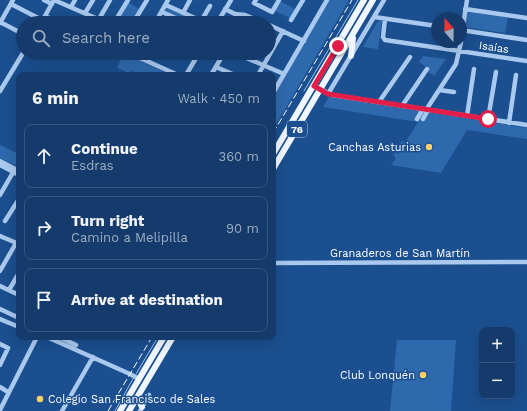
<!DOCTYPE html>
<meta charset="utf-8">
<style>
:root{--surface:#143b6b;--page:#1d4271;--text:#f1f3f6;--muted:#9dadc1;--line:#33557e}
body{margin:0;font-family:"Work Sans",sans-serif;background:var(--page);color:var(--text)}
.controls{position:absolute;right:12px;bottom:12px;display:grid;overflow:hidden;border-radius:8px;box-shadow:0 4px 16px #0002}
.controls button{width:36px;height:36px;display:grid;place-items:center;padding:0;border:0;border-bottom:1px solid var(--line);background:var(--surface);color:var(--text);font:20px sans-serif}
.compass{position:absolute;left:431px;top:12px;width:36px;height:36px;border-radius:50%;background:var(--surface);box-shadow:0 4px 16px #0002;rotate:340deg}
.stop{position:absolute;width:12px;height:12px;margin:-9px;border:3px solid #e11d48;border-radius:50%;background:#fff}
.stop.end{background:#e11d48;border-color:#fff;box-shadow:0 1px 4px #0008}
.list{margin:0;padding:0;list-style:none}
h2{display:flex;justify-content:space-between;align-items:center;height:52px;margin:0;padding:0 16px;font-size:17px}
h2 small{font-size:13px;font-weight:400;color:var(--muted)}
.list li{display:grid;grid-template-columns:26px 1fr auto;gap:12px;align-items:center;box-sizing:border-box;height:64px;margin:0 8px 8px;padding:0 8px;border:1px solid var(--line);border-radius:8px}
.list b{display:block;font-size:15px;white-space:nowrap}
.list p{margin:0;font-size:13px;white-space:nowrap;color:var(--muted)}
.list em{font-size:13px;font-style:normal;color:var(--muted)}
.icon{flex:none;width:22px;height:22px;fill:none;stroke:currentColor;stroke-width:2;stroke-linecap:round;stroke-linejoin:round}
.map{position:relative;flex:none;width:527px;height:411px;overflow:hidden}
.search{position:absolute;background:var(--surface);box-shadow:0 4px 16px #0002;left:16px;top:16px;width:260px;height:44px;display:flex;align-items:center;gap:10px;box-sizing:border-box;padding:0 14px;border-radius:22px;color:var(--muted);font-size:15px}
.panel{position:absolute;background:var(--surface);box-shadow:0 4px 16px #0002;left:16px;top:72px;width:260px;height:268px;border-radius:8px}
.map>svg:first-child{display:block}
.green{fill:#2e69ad}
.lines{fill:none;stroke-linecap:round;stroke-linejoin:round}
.stream{stroke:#9cc4f0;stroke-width:1}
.minor{stroke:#a9c9ee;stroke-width:4.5}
.major{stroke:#f0f6ff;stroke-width:6}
.rail{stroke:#fff;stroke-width:1;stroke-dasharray:7 3;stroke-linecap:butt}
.route{stroke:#e11d48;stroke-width:5}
.poi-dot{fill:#ffd166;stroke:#1b4f8f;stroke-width:1.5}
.labels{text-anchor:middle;stroke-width:3;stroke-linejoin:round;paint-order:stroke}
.shield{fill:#1b4f8f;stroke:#bbcadd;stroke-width:1}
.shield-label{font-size:10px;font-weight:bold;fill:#fff}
.street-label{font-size:11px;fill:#fff;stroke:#1b4f8f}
.poi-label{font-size:11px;fill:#fff;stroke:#1b4f8f;text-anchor:end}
</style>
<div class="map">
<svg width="527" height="411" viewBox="0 0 527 411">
<rect width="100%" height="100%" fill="#1b4f8f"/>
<path class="green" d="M329,0H349L273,130V96Z
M280,1L295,9L290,18L275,11Z
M128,2L139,9L131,23H116Z
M167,7L199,21V23H190L165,12L164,8Z
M467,11L508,17L505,33L464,27Z
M378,21H382L378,49L363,47Z
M124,53L172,75H153L129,71L127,72L117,68Z
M423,56L446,59L434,76L428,72L429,69L419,62Z
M329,97L527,128V139L467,130L441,173L391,165L396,158L393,155L396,152L398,154L399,153L396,150L399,147L402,149L403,147L399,144L402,141L405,143L418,122L323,107Z
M0,145L19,154V167L0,158Z
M397,340H456L451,411H390Z"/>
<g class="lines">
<path class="stream" d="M304,91L358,0
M273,143L274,142
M136,374L158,337
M115,411L134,377"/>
<path class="minor" d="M44,0L52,4
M54,0L107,23
M256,0L254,3L272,12L279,0
M11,4L42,20
M166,5L206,23
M71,7L75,0
M225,9L235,14L245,15L264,23
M465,9L527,18
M162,12L187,23
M85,13L93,0
M183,13L190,0
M45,16L60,23
M374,17L437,26
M99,19L110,0
M385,19L383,37L385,40L527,61
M291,20L303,0
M0,22L23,34
M0,23L13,0
M41,23L54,0
M114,23L128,0
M133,23L147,0
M155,23L168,0
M200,23L210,6
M217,23L231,0
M240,23L245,15
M269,25L304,41
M461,30L527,40
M461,39L467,0
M129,53L178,75
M173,53L184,57
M235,53L284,74
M216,67L235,75
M125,75L128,74L138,75
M186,75L199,53
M211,75L224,53
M258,75L283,31
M315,86L332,95L527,125
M439,90L454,92
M0,91L23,53
M273,93L327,0
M328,94L384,0
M379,102L410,57
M402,106L427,69
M426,110L456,64L461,42
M467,116L474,69
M417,119L423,109
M423,119L428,110
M488,119L496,72
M509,123L516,75
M0,161L19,171
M0,165L19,175
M0,195L15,169
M5,221L19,199
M0,236L19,244
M273,263L527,262
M0,271L16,243
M0,286L19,295
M9,290L19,273
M0,309L19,318
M0,319L19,327
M47,337L130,374L139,379
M59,337L76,345
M0,344L8,348L0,365
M0,387L8,392
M0,410L37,337
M62,411L93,357
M140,411L149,395"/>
<path class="major" d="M351,56L353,38
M273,154L364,0
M273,169L373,0
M137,397L142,407
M120,411L164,337
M129,411L173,337"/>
<path class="rail" d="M273,133L352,0
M108,411L152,337"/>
</g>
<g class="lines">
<path class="route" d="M338,46L314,86L328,94L488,119"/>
</g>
<g class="poi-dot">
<circle cx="429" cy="147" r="4"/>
<circle cx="423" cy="375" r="4"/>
<circle cx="40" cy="399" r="4"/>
</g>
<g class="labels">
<rect class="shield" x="287" y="121" width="20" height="16" rx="3"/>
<g class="shield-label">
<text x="297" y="133">76</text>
</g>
<g class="street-label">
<text transform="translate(494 47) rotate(8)" y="4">Isaías</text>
<text x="400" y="257">Granaderos de San Martín</text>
</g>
<g class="poi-label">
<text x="421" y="151">Canchas Asturias</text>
<text x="415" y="379">Club Lonquén</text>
<text x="48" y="403" text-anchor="start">Colegio San Francisco de Sales</text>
</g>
</g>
</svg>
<div class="controls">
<button>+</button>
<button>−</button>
</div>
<svg class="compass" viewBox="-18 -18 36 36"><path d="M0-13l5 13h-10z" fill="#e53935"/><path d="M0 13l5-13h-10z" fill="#9dadc1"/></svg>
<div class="stop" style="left:488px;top:119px"></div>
<div class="stop end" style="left:338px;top:46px"></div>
<div class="search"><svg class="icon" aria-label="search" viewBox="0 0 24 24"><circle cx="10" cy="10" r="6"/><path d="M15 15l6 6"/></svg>Search here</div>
<section class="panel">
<h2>6 min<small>Walk · 450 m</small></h2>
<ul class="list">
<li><svg class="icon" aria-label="ahead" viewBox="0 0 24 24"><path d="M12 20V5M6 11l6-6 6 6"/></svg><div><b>Continue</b><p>Esdras</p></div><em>360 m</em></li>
<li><svg class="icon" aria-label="right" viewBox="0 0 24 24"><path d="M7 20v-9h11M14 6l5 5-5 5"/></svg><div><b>Turn right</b><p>Camino a Melipilla</p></div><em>90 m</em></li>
<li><svg class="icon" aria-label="arrive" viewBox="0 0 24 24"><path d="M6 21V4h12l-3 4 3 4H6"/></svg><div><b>Arrive at destination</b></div></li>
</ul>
</section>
</div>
